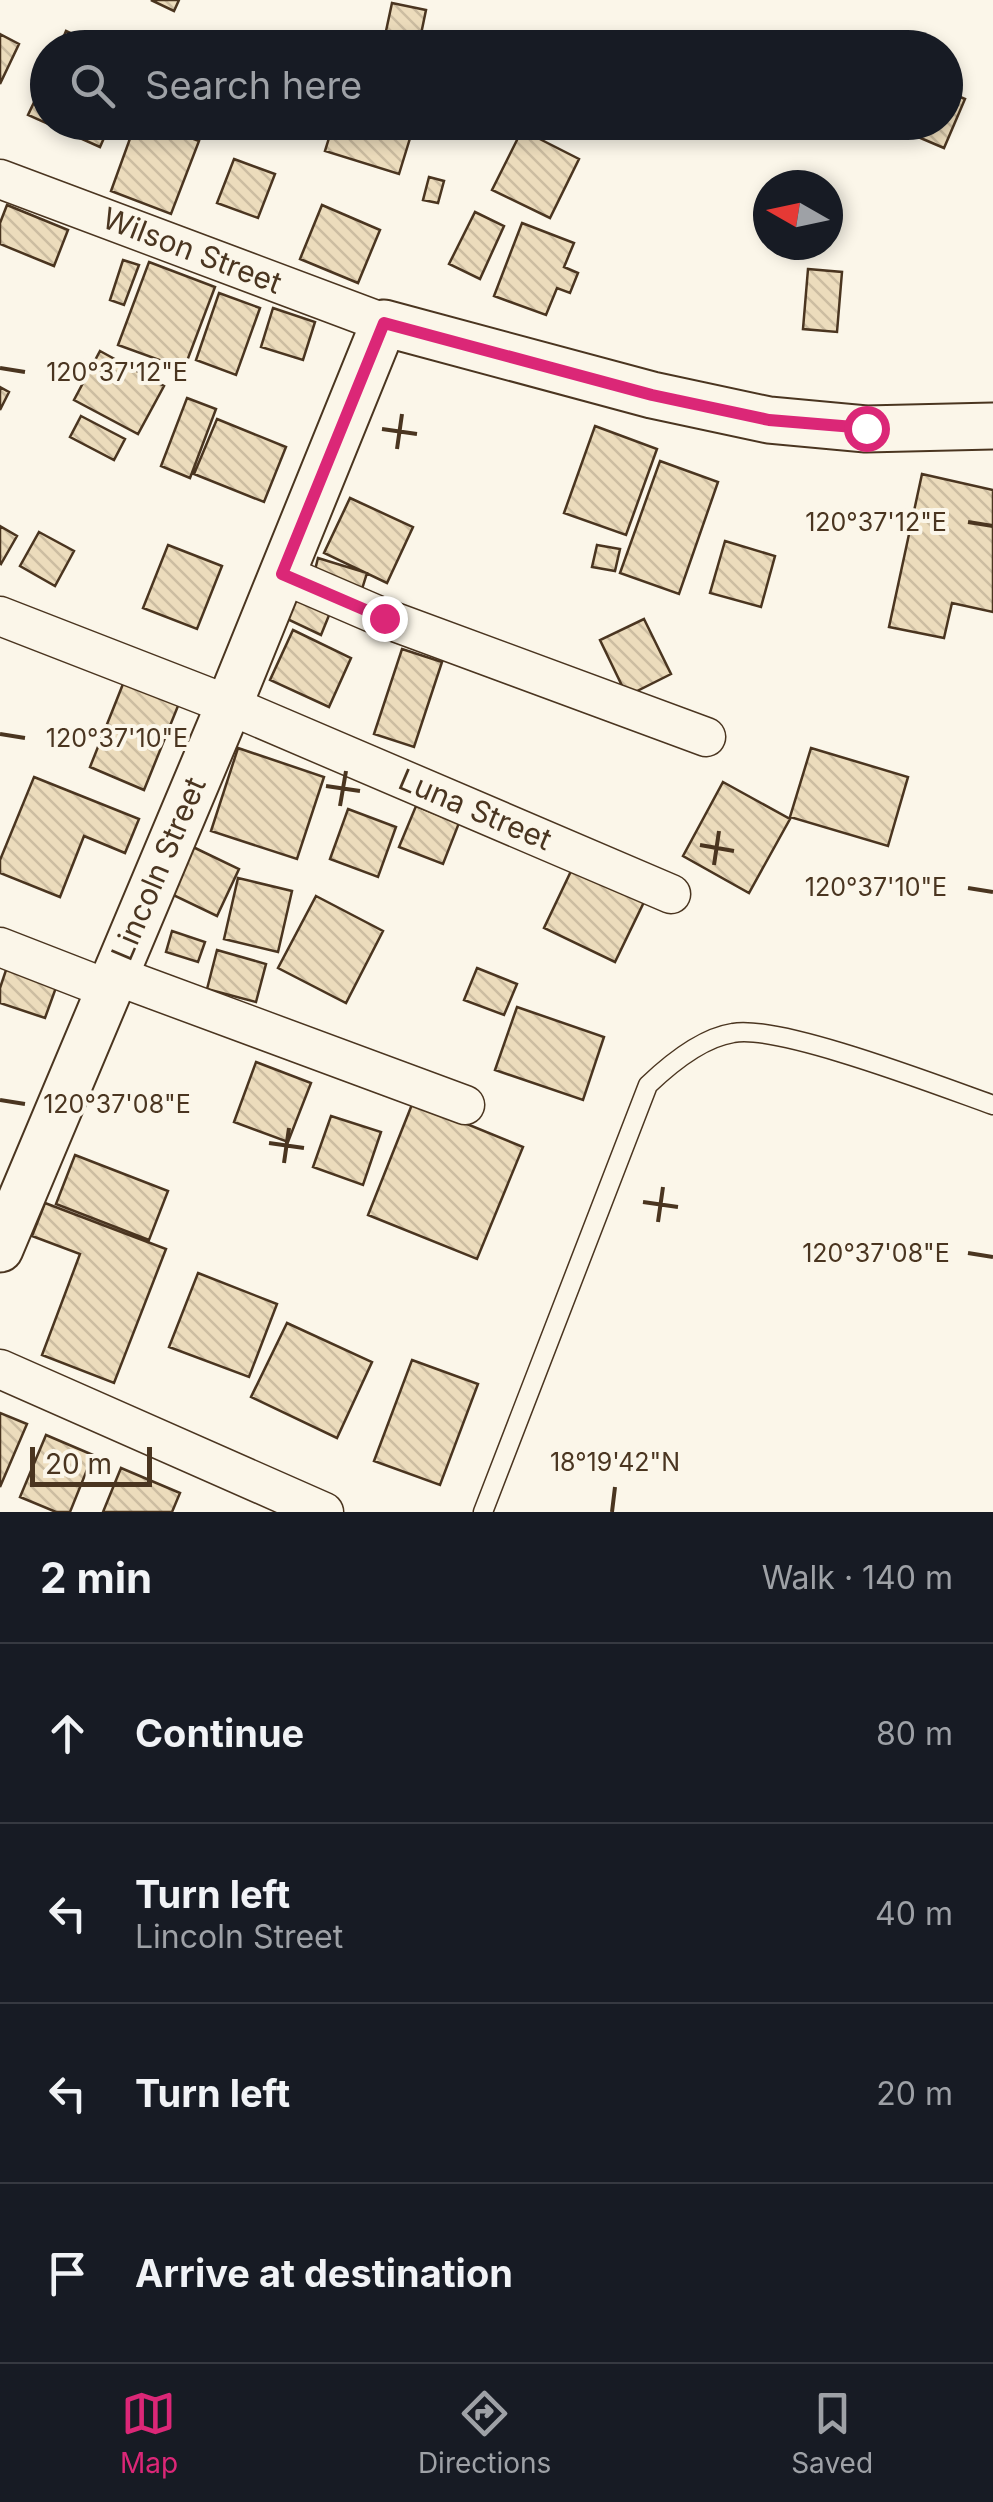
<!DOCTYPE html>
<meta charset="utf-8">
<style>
:root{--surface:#171b24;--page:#20242c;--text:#f1f3f6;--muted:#9ea1a6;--line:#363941;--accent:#db2777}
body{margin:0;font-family:Inter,sans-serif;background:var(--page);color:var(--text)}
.compass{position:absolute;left:753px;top:170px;width:90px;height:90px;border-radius:50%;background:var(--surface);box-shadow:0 5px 15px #0003;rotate:279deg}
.scale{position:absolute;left:30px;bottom:25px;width:122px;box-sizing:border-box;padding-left:10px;border:5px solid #4a3520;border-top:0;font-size:28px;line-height:35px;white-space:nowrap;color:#4a3520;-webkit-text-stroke:8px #fbf6e9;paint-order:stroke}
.stop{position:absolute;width:30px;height:30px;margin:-22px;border:8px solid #db2777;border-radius:50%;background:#fff}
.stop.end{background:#db2777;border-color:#fff;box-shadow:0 2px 10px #0008}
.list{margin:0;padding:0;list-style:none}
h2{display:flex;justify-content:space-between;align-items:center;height:130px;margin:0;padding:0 40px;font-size:42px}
h2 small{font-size:32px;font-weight:400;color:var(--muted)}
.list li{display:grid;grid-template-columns:65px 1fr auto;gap:30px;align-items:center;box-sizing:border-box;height:180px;padding:0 40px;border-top:2px solid var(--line)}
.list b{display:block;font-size:38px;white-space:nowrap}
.list p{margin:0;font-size:32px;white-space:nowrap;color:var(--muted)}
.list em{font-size:32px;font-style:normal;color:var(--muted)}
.icon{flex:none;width:55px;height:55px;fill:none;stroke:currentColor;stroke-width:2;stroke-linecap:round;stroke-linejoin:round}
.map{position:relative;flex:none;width:993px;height:1512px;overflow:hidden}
.search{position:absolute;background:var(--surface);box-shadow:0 5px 15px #0003;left:30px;right:30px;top:30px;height:110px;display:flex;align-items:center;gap:25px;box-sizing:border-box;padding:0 35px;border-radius:55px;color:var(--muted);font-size:38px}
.sheet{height:850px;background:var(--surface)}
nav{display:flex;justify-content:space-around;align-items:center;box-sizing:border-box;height:140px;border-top:2px solid var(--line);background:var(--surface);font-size:28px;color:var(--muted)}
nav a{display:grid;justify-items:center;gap:5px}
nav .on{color:var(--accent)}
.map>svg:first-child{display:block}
.building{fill:url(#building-back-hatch);stroke:#4a3520;stroke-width:2.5}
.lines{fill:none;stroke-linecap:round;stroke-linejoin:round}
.service-casing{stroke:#4a3520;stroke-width:21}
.minor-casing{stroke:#4a3520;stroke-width:41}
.tertiary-casing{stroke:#4a3520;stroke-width:49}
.service{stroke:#fbf6e9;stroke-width:18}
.minor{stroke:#fbf6e9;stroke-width:38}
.tertiary{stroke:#fbf6e9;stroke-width:45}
.route{stroke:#db2777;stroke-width:12}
.ticks{fill:none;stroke:#4a3520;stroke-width:4}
.labels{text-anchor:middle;stroke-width:8;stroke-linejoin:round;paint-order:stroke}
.street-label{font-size:30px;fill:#4a3520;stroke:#fbf6e9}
.ticks-label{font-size:25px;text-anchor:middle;fill:#4a3520;stroke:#fbf6e9;stroke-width:8;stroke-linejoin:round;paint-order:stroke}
</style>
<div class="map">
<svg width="993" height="1512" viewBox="0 0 993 1512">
<defs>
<pattern id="building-back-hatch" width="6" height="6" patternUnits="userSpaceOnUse" patternTransform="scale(2.5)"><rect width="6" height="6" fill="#ecdcbc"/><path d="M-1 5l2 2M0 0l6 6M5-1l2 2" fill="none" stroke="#ccbda1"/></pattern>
</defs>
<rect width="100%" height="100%" fill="#fbf6e9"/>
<path class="building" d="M151,0H179L174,11Z
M392,3L426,10L420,39L386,31Z
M66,31L102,48H59Z
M0,34L19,44L0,84Z
M48,73V122H111L100,147L28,115Z
M946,91L965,99L944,148L883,122H946Z
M136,122H149L199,141L171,214L111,191Z
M170,122H203L199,133Z
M334,122H415L399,174L325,151Z
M522,130L579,159L550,218L492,190Z
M234,159L275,174L258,218L217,203Z
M429,177L444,181L438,203L423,200Z
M7,205L68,230L54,266L0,244V223Z
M322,205L380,230L358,283L300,259Z
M475,212L504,226L480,279L449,264Z
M522,223L574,243L564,267L578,273L570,293L557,288L546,315L494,296Z
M123,260L139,265L124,305L110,300Z
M149,262L215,287L184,369L118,345Z
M808,269L842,272L837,332L803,329Z
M219,293L260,308L236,375L196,360Z
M273,308L315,322L303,360L261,347Z
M100,351L164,386L138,434L74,400Z
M0,387L9,392L0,410Z
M187,398L216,409L190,478L161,466Z
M81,416L125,439L114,460L70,437Z
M217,419L286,447L264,502L194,474Z
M595,426L657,449L626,535L564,513Z
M660,461L718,482L679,594L620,573Z
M922,474L993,490V612L952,603L944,638L889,627Z
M350,498L413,527L387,583L324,553Z
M0,526L17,536L1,564L0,563Z
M39,532L74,551L55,586L20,566Z
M725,541L775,556L761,607L710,593Z
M168,545L222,566L197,629L143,608Z
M597,545L620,549L615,571L592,567Z
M318,558L367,573L362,589L314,574Z
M298,592L332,608L321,635L285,618Z
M644,619L671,674L627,696L600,640Z
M293,630L351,658L329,707L270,680Z
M402,649L442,662L414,747L374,734Z
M125,679L180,701L144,790L90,767Z
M238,748L324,777L297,859L211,831Z
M811,748L908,777L888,846L790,817Z
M34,777L139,819L125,853L84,836L60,897L0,873V860Z
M723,782L790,819L749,893L683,856Z
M416,806L459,823L443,864L399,847Z
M348,809L396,827L378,877L330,859Z
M193,847L239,869L217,916L171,894Z
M573,867L644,902L615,962L544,928Z
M238,878L292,891L278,952L224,939Z
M316,896L383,931L346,1003L278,968Z
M172,931L205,942L198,962L166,952Z
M217,950L266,964L256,1002L207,989Z
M8,964L58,982L45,1018L0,1003V988Z
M477,968L517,984L504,1015L464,1000Z
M517,1007L604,1037L583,1100L495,1070Z
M256,1062L311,1083L288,1142L234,1122Z
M413,1102L523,1147L477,1259L368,1215Z
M331,1116L381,1132L363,1185L313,1167Z
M75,1155L168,1191L149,1240L56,1204Z
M45,1203L166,1249L114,1383L42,1355L80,1254L32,1236Z
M198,1273L277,1304L249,1377L169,1347Z
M287,1323L372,1362L337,1438L251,1397Z
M412,1360L478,1384L440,1485L374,1461Z
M0,1413L27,1424L0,1487Z
M46,1435L93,1455L70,1512H56L20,1497Z
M121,1468L180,1493L172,1512H103Z"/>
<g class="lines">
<defs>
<path id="service" d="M483,1512L648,1085C670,1064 701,1038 733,1033C779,1024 942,1087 993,1105"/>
<path id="minor" d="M0,179L384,323
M282,574L384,618L706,737
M0,616L229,705L671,894
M0,947L108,989
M114,975L465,1105
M0,1369L324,1512"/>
<path id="tertiary" d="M0,1249L229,705L384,323L652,395L769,420L866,429L993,426"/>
</defs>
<use href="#service" class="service-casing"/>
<use href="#minor" class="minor-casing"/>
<use href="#tertiary" class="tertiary-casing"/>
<use href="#service" class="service"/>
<use href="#minor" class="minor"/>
<use href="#tertiary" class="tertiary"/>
</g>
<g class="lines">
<path class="route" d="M384,618L282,574L384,323L652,395L769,420L866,428"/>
</g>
<path class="ticks" d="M0,368L25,372M382,429L417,434M397,449L402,414M968,522L993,526M0,734L25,738M326,786L360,791M340,806L346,771M700,845L734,851M714,865L719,831M968,888L993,892M0,1100L25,1104M269,1143L304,1148M284,1163L289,1128M643,1202L678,1207M658,1222L663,1187M968,1253L993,1257M612,1512L615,1487"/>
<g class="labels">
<g class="street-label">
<text transform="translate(192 251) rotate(21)" y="10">Wilson Street</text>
<text transform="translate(475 810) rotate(23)" y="10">Luna Street</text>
<text transform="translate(159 869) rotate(-67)" y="10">Lincoln Street</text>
</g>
</g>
<g class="ticks-label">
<text x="117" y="381">120°37'12"E</text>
<text x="876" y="531">120°37'12"E</text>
<text x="117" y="747">120°37'10"E</text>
<text x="876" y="896">120°37'10"E</text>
<text x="117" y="1113">120°37'08"E</text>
<text x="876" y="1262">120°37'08"E</text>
<text x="615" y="1471">18°19'42"N</text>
</g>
</svg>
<svg class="compass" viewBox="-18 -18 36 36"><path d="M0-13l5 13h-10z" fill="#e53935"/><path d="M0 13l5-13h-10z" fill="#9ea1a6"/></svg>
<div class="scale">20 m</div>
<div class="stop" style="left:866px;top:428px"></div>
<div class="stop end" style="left:384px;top:618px"></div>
<div class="search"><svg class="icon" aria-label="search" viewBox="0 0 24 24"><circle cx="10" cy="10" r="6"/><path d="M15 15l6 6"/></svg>Search here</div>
</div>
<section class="sheet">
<h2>2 min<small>Walk · 140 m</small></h2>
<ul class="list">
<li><svg class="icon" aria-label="ahead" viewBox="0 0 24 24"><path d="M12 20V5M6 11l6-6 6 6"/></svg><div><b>Continue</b></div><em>80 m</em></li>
<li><svg class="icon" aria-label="left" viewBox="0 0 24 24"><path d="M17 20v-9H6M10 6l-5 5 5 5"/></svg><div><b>Turn left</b><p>Lincoln Street</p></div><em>40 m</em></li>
<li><svg class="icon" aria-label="left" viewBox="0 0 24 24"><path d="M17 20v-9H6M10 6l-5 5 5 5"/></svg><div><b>Turn left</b></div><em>20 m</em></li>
<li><svg class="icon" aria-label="arrive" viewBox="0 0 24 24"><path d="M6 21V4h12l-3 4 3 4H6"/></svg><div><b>Arrive at destination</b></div></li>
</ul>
</section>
<nav>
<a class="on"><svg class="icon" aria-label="map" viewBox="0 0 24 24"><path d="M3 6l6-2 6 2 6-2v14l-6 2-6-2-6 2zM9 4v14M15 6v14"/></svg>Map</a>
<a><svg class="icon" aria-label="directions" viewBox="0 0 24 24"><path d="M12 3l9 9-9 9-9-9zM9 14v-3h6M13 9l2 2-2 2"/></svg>Directions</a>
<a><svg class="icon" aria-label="saved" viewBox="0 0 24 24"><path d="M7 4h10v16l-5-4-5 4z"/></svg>Saved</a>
</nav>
